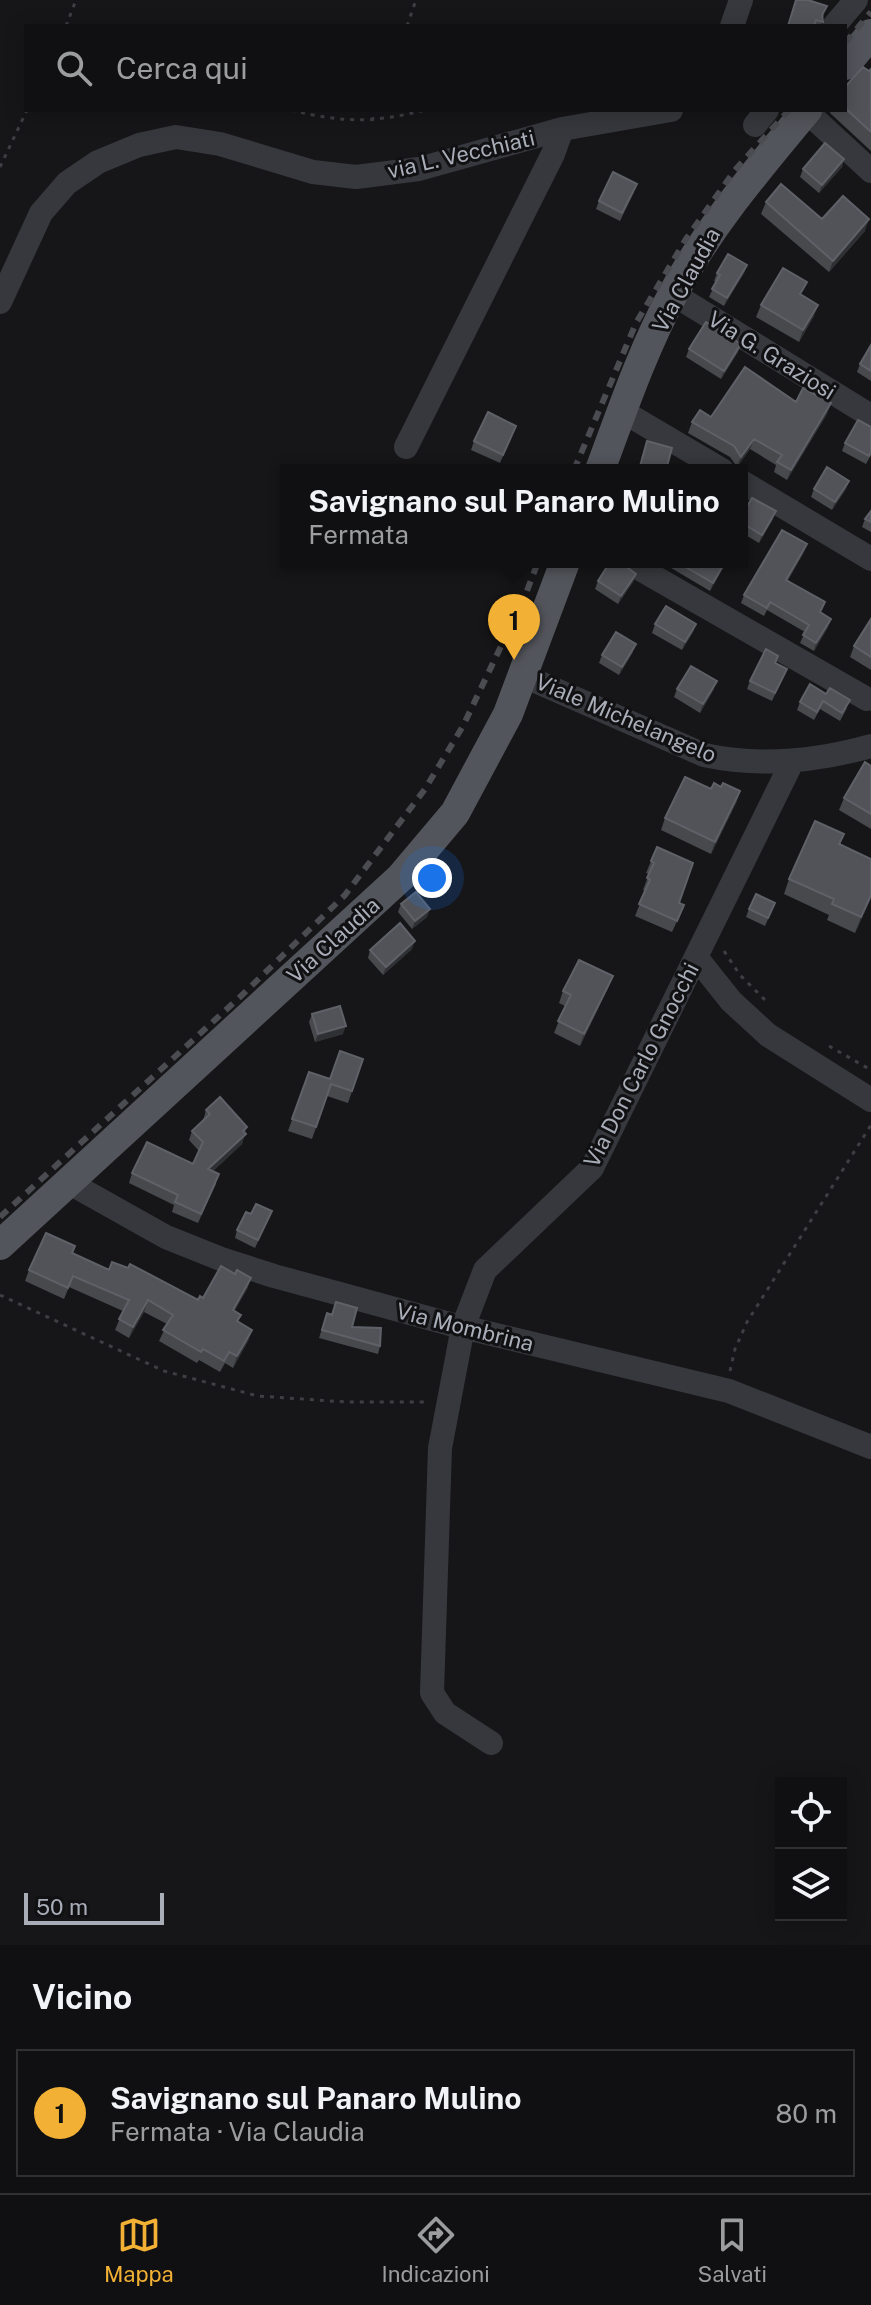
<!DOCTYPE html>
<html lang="it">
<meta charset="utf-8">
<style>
:root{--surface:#101012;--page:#19191b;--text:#f1f3f6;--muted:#9c9d9f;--line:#303032;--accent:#f2b134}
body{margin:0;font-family:"Public Sans",sans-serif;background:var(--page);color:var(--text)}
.controls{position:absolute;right:24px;bottom:24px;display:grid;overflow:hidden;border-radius:0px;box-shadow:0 4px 20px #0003}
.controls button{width:72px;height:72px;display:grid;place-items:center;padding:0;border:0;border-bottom:2px solid var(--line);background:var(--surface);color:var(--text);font:40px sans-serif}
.scale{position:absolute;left:24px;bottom:20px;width:140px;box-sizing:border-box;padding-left:8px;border:4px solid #a8adb8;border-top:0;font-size:22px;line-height:28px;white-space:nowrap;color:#a8adb8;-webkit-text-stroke:6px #111113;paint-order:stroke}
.you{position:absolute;left:432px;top:878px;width:28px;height:28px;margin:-20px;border:6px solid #fff;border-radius:50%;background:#1a73e8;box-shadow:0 0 0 12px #1a73e833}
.badge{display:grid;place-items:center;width:52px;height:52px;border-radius:50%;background:var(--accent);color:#111;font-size:26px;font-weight:700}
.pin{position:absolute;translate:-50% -66px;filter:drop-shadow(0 2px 4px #0008)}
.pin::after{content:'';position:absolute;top:42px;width:28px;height:24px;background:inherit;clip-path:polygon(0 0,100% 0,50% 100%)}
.popup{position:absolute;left:280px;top:464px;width:468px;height:104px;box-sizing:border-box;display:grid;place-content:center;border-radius:0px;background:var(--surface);filter:drop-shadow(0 2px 6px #0005);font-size:26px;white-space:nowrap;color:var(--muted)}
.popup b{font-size:30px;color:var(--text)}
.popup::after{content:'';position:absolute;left:50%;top:100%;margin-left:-16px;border:16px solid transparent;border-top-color:var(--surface)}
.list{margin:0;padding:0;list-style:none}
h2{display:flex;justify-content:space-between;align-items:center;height:104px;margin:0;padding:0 32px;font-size:34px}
h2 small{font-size:26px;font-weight:400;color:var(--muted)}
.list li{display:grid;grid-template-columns:52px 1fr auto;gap:24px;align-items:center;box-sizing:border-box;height:128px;margin:0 16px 16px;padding:0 16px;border:2px solid var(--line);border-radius:0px}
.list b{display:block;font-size:30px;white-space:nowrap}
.list p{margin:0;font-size:26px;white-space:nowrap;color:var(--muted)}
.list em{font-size:26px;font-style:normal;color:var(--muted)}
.icon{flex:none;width:44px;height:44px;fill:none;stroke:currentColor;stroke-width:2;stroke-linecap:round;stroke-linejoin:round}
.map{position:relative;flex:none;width:871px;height:1945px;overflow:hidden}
.search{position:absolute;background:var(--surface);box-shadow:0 4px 20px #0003;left:24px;right:24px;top:24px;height:88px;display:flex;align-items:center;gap:20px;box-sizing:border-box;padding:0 28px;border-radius:0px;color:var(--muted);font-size:30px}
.sheet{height:248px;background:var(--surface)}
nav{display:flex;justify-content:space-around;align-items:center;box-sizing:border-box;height:112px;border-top:2px solid var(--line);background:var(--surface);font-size:22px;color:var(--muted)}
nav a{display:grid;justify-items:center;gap:4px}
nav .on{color:var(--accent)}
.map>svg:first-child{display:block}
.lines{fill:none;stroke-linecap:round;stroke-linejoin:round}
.path{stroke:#3d3f44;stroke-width:3;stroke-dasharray:4 6;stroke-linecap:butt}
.minor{stroke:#37383d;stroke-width:24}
.major{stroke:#53555c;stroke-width:30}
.rail{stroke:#4a4c52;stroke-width:6;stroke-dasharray:10 8;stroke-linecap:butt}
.wall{fill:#47494d}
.shaded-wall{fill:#2f3033}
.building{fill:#525359;stroke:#5f6168;stroke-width:2}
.labels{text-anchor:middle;stroke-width:6;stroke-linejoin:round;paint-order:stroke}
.street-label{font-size:22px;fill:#a8adb8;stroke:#111113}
</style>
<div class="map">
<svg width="871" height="1945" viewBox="0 0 871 1945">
<rect width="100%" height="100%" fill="#161618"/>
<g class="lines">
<path class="path" d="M66,26L76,0
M407,26L416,0
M291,110C344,123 372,123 426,110
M372,121L376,110
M0,167L27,110
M724,951L740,975L765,1000
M829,1046L871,1070
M0,1295L164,1371L258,1396L346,1402H427
M730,1371L735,1349L747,1322L871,1125"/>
<path class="minor" d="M732,26L741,0
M834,26L856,0
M806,111L871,171
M755,125L767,110
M673,294L871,416
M0,302L41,213L67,183L98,162L139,145L176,137L220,144L313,172L356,177L419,169L562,129L671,110
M622,411L722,470
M406,447L553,154L562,129
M742,482L871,559
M628,562L867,699
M524,676L704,755C759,767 817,761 871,746
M696,957L731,1001L768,1035L871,1100
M68,1182L166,1237L221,1259L274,1276L450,1324L729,1391L871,1447
M491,1743L445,1713L432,1693L440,1448L463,1327L485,1270L592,1168L792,762"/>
<path class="major" d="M845,65L871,34
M600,470C622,411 643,349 673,294C708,227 759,168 807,110
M0,1245L401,877L455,813L508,714L565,562"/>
<path class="rail" d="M845,43L871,12
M574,470L636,323L686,239L735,170L789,110
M0,1217L241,996L345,895L425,789L463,726L525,596L538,562"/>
</g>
<path class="wall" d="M824,14L821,26H788Z
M871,69V151L830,113L831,110H845V87Z
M844,159L842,167L819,193L800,177L803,169Z
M634,192L620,221L596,209L599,201Z
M766,202L822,219L865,231L829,272L761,214Z
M747,265L744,273L724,306L709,297L716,282L714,281L717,273Z
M802,295L814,316L799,342L756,317L761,305Z
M871,345V381L857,372L860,364Z
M689,349L738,352L721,379L686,357Z
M796,402L827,414L787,480L774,472L776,465L750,449L737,467L730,457L688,433L692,422L711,417Z
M516,426L500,463L471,450L474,441Z
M845,443L871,455L866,464L842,451Z
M849,481L846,489L832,510L811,497L814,489Z
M871,511V532L862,527L865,519Z
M742,515L773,519L759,543L742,533Z
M804,552L788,580L821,613L828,627L814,651L800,643L805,632L767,610L764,616L741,603L744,595Z
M661,562H726L710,591Z
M636,574L633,582L618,604L595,589L598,581Z
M871,619V670L850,657L854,646Z
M655,624H696L693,632L682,650L652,633Z
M633,652L619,675L599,663L602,655Z
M787,669L772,701L747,689L750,681Z
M677,689H714L700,713L674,697Z
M826,694L847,708L840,721L820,709L814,720L797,710L800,702Z
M871,766V829L839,810L844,798Z
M711,789L740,791L736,803L711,854L661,830L665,818Z
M844,834L840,845L871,859V898L855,933L827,920L829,915L784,894L789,879Z
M657,847L679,903V917L672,932L635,916L645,891L643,890L649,874L646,873Z
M775,903L765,926L746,917L749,909Z
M401,904L427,917L412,929L398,912Z
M412,949L383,975L368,958L370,950Z
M613,976L608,988L580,1046L554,1033L565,1006L559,1003L563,991Z
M312,1014L343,1034L315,1042L309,1022Z
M363,1059L348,1103L327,1096L312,1139L288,1131L309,1072L330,1079Z
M206,1110L245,1133L242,1144L213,1171L216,1184L198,1223L172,1212L174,1205L129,1183L132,1173L193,1164L199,1151L189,1140L192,1131L203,1121Z
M272,1211L255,1248L235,1238L237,1230Z
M73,1253L109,1270L198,1300L203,1298L235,1274L251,1278L247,1289L234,1311L241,1315L238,1322L252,1330L248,1341L233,1368L225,1363L220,1372L199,1360L197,1363L159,1341L167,1324L144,1312L129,1338L115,1330L123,1311L69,1287L64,1299L25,1281L29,1270Z
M336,1302L352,1327L380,1346L378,1354L319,1338L327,1313L332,1314Z"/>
<path class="shaded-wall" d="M844,159L842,167L819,193L822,185Z
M869,219L865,231L829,272L833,261Z
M747,265L744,273L724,306L727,298Z
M818,305L814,316L799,342L803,330Z
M741,344L738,352L721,379L724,371Z
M831,403L827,414L787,480L791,470Z
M754,439L750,449L737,467L741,457Z
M849,481L846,489L832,510L835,502Z
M776,511L773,519L759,543L762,535Z
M807,544L804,552L783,588L786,580Z
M726,562L724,567L710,591L713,583Z
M636,574L633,582L618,604L621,596Z
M831,619L828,627L814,651L816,643Z
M696,624L693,632L682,650L685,642Z
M636,644L633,652L619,675L622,667Z
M717,681L714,689L700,713L703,704Z
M740,791L736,803L711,854L715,842Z
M871,895V898L855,933L861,917Z
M430,909L427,917L412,929L415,921Z
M415,941L412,949L383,975L386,967Z
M613,976L608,988L580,1046L584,1034Z
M346,1026L343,1034L315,1042L318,1034Z
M247,1127L242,1144L205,1179L208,1169Z
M251,1278L247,1289L229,1321L233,1310Z
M148,1300L144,1312L129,1338L133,1327Z
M252,1330L248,1341L233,1368L237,1356Z"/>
<path class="building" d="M796,0H808L827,6L822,15L823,22L816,20L814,26H788Z
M863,67L869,71L871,69V132L845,108V87Z
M825,143L844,159L822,185L803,169Z
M613,172L637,184L622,213L599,201Z
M781,184L822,219L843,196L869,219L833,261L766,202Z
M728,254L747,265L727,298L712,289L720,275L717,273Z
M783,268L807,282L800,294L818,305L803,330L761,305Z
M706,322L741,344L724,371L689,349Z
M871,345V371L860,364Z
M745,367L796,402L803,388L831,403L791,470L777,462L782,455L754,439L741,457L734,446L692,422L700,410L711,417Z
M488,412L516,426L503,455L474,441Z
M858,420L871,427V452L869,456L845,443Z
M647,441L672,448L666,470H639Z
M827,467L849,481L835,502L814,489Z
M752,498L776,511L762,535L742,523V515Z
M871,511V522L865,519Z
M782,530L807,544L786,580L825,602L820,612L831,619L816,643L803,635L809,625L770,602L767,608L744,595Z
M610,562H620L636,574L621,596L598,581Z
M677,562H725L713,583Z
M666,606L696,624L685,642L655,624Z
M871,619V657L854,646Z
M616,632L636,644L622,667L602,655Z
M766,649L778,656L775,663L787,669L775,693L750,681Z
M691,666L717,681L703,704L677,689Z
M810,684L826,694L830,688L850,700L842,713L823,701L817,712L800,702Z
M865,762L871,766V814L844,798Z
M685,777L711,789L714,783L721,787L723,783L740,791L715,842L665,818Z
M815,821L844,834L839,844L871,859V895L861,917L832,904L834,899L789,879Z
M657,847L693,863L679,903L684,905L677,921L639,904L650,880L647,878L654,863L651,861Z
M416,892L430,909L415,921L401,904Z
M756,894L775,903L768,918L749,909Z
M400,923L415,941L386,967L370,950Z
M579,960L613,976L584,1034L558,1021L571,995L563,991Z
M340,1006L346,1026L318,1034L312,1014Z
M340,1051L363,1059L352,1091L331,1084L316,1127L292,1119L309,1072L330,1079Z
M220,1097L247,1127L243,1131L246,1134L208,1169L219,1174L201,1214L175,1202L178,1195L132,1173L147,1142L193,1164L203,1142L192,1131L210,1114L206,1110Z
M256,1204L272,1211L258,1240L237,1230L246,1212L251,1214Z
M46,1233L75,1246L72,1253L109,1270L112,1262L128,1268L130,1264L198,1300L200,1296L203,1298L221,1266L235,1274L237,1270L251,1278L233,1310L241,1315L237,1321L252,1330L237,1356L229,1352L224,1361L203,1349L201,1352L163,1330L173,1315L148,1300L133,1327L119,1319L129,1300L73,1276L68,1288L29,1270Z
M336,1302L357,1308L352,1327L381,1328L380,1346L322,1330L327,1313L332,1315Z"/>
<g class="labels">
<g class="street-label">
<text transform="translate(461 154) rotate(-13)" y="8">via L. Vecchiati</text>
<text transform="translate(686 280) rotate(-61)" y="8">Via Claudia</text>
<text transform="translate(772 355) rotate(32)" y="8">Via G. Graziosi</text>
<text transform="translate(626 718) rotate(23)" y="8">Viale Michelangelo</text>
<text transform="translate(333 940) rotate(-42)" y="8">Via Claudia</text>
<text transform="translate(641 1065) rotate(-63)" y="8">Via Don Carlo Gnocchi</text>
<text transform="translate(465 1327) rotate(14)" y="8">Via Mombrina</text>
</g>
</g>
</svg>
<div class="controls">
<button><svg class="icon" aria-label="locate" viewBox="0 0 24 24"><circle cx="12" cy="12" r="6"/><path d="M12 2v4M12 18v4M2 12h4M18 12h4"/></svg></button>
<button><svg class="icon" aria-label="layers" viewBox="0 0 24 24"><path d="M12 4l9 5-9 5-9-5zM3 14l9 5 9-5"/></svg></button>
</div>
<div class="scale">50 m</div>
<div class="you"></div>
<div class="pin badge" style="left:514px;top:660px">1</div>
<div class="popup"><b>Savignano sul Panaro Mulino</b>Fermata</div>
<div class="search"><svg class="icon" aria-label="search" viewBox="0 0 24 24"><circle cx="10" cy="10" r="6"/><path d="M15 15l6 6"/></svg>Cerca qui</div>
</div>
<section class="sheet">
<h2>Vicino<small></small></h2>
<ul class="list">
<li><span class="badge">1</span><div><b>Savignano sul Panaro Mulino</b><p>Fermata · Via Claudia</p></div><em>80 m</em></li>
</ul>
</section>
<nav>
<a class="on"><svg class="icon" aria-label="map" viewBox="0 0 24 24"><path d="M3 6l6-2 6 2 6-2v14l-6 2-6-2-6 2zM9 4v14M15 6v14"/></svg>Mappa</a>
<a><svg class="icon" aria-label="directions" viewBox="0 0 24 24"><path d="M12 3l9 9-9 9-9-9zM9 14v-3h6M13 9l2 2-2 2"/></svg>Indicazioni</a>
<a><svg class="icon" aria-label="saved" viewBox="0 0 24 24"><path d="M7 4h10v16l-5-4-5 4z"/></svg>Salvati</a>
</nav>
